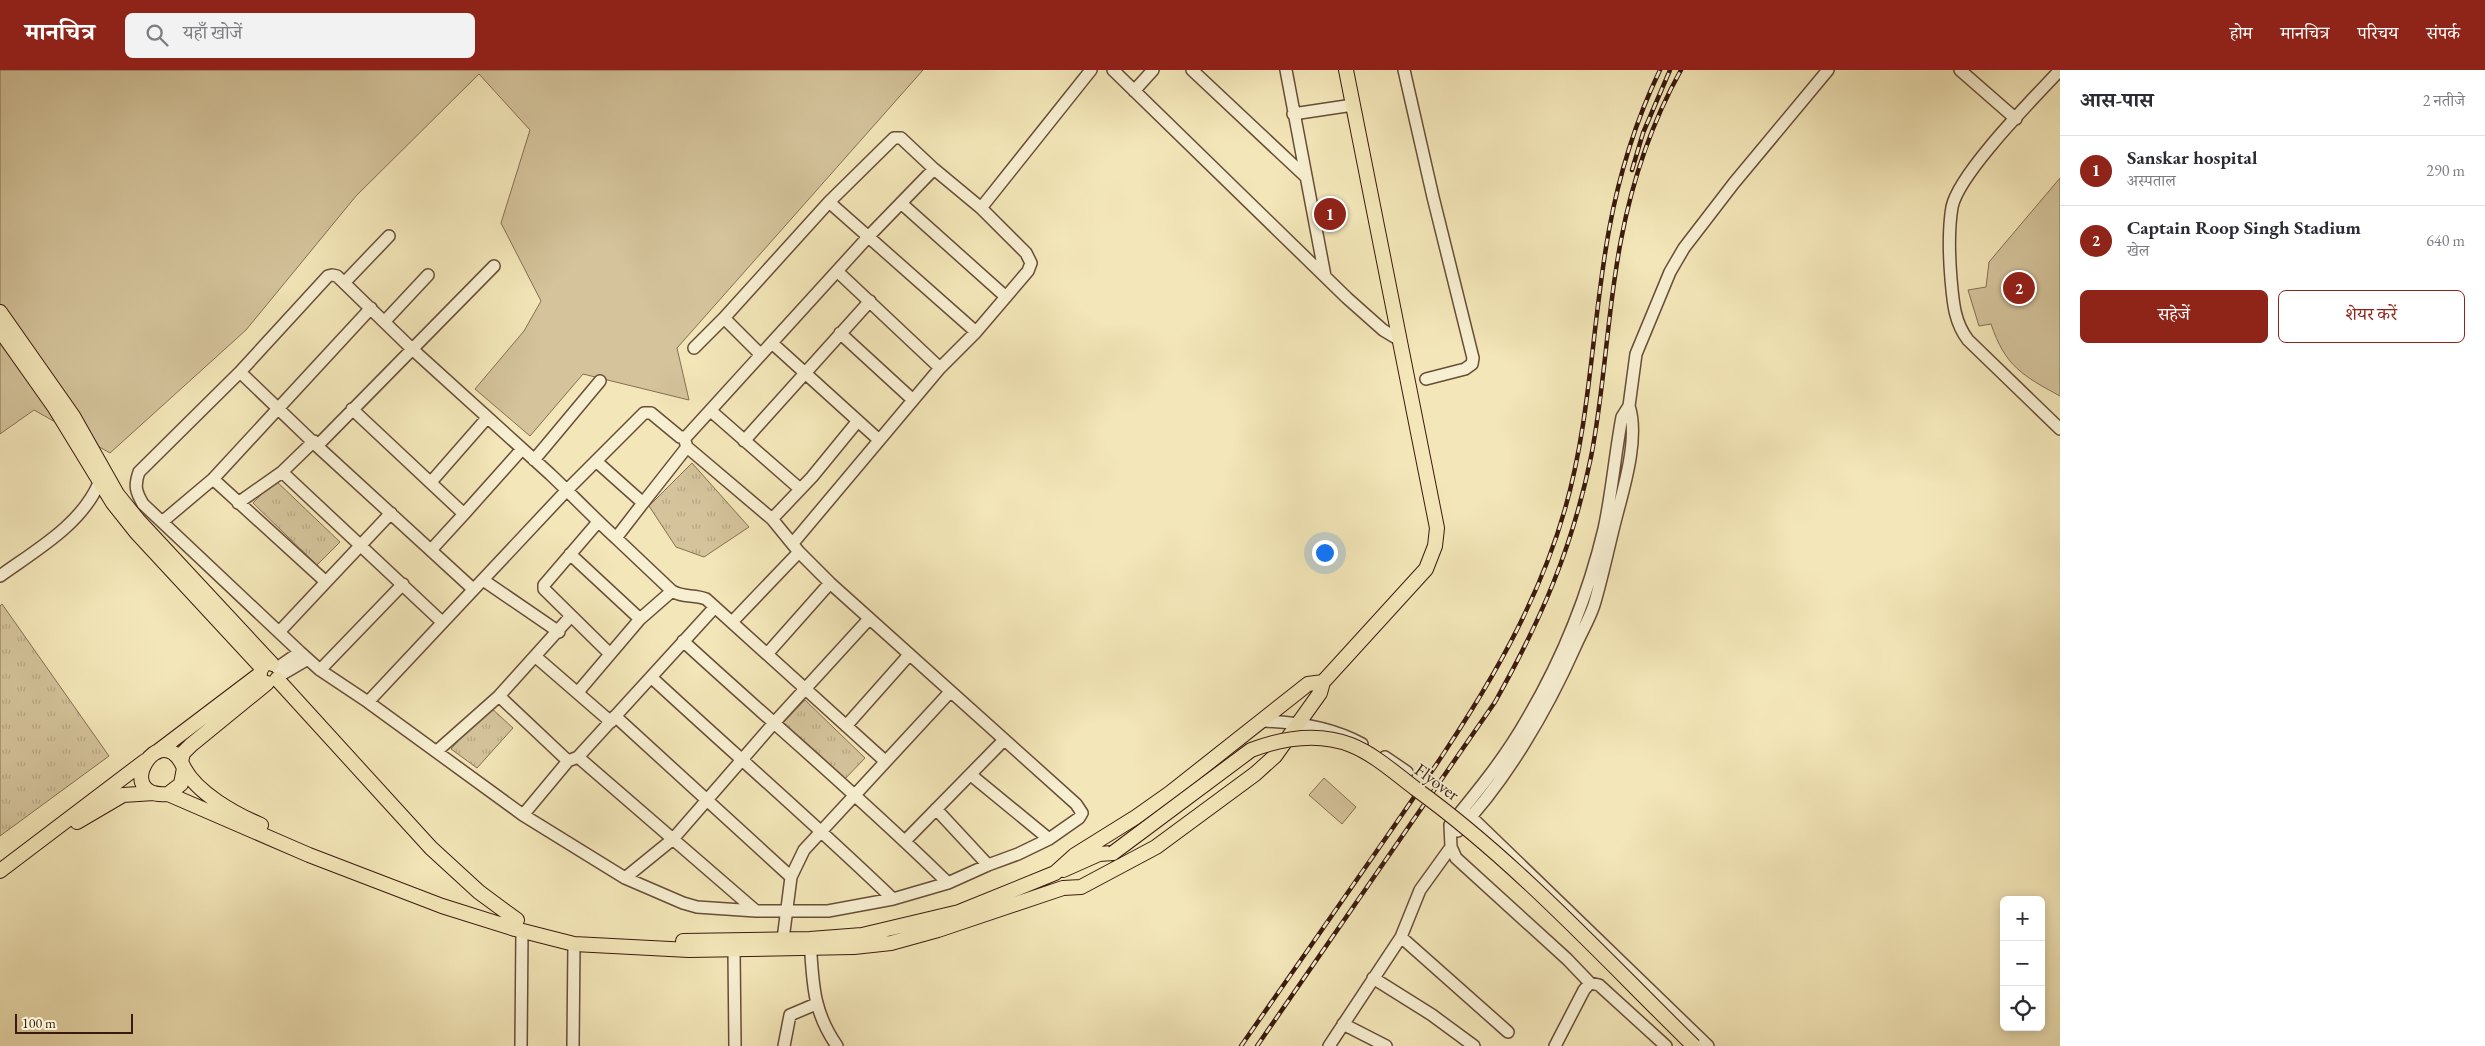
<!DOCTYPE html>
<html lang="hi">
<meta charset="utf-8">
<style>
:root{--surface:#fff;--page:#f2f2f3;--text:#2b2b33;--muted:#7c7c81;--line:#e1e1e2;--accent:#8f2418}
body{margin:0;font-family:"EB Garamond","Noto Serif Devanagari",serif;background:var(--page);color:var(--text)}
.controls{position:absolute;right:15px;bottom:15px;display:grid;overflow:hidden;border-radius:8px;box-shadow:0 2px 12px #0003}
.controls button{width:45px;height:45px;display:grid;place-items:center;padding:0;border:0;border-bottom:1px solid var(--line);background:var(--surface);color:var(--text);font:25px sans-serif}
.scale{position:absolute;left:15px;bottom:12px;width:118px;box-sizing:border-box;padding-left:5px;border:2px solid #3a1a0e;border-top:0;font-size:14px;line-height:18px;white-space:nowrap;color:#3a1a0e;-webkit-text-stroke:4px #f7efd1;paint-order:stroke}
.you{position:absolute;left:1324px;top:482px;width:18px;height:18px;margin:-12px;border:4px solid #fff;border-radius:50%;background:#1a73e8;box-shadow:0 0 0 8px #1a73e833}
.badge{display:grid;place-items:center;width:32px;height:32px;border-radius:50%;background:var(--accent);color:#fff;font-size:16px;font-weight:700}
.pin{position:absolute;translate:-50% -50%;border:2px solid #fff;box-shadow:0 1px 5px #0006}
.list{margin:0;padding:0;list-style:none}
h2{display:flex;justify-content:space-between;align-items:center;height:65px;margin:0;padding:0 20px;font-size:21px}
h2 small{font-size:16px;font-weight:400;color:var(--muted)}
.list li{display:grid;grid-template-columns:32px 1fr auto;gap:15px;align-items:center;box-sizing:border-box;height:70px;padding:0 20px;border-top:1px solid var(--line)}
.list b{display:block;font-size:19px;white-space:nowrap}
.list p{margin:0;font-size:16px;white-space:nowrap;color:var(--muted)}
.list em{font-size:16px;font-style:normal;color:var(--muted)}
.actions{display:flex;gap:10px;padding:15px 20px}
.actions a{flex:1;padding:11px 0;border:1px solid var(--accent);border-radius:8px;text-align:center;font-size:18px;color:var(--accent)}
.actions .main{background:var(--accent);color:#fff}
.icon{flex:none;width:28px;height:28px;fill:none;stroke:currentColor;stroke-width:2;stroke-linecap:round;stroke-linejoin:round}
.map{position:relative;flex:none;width:2060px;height:976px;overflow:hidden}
header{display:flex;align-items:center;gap:30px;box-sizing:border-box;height:70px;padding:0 25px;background:var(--accent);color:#fff}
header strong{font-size:24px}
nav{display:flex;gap:28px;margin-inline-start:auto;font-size:18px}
.search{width:350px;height:45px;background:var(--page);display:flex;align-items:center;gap:12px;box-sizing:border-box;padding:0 18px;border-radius:8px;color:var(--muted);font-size:19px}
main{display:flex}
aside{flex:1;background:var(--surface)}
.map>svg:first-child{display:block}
.grass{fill:url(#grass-tufts);stroke:#876e54}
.park{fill:#d4c39b;stroke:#876e54}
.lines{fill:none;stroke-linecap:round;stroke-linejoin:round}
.minor-casing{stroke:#684d38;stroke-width:14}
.major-casing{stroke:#3a1a0e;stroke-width:16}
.minor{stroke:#f7efd1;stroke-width:11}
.major{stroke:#f3e6b8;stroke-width:14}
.rail-casing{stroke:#3a1a0e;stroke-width:4.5}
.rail{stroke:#f7efd1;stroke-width:2.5;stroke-dasharray:8;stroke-linecap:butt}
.major-bridge-casing{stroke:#3a1a0e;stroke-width:16;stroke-linecap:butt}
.major-bridge{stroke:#f3e6b8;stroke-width:14}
.labels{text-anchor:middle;stroke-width:4;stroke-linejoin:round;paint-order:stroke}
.street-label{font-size:18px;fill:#3a1a0e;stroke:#f7efd1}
</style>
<header>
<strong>मानचित्र</strong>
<div class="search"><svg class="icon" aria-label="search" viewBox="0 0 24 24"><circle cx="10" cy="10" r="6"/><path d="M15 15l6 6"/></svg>यहाँ खोजें</div>
<nav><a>होम</a><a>मानचित्र</a><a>परिचय</a><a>संपर्क</a></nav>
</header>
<main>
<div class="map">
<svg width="2060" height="976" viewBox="0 0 2060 976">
<defs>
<pattern id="grass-tufts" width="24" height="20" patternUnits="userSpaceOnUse" patternTransform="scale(1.25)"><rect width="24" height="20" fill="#d4c39b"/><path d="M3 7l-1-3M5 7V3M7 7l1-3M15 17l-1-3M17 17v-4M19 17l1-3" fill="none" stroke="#b7a784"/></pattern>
</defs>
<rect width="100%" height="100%" fill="#f3e6b8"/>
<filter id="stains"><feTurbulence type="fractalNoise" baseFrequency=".004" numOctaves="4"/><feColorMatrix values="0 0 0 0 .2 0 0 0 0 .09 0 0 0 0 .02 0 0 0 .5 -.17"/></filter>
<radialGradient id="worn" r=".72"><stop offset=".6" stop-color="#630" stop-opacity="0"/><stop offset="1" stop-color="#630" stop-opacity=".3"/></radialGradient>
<path class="grass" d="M692,393L749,457L704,487L676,477L649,436Z
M275,410L340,472L317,495L253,433Z
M2,534L109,686L0,766V536Z
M805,630L865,688L842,712L782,654Z
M489,636L513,658L477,698L451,679Z"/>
<path class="park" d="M0,0H923L677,278L689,330L583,304L530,366L475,319L524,261L541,231L501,153L530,60L479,4L356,126L246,260L110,383L34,340L0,364Z
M2060,108V326C2023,306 2005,296 1991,254L1979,256L1968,220L1986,217L1989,192Z
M1324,708L1356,737L1342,754L1309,725Z"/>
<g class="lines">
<defs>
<path id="minor" d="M1113,0L1347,228L1383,260L1398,269
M1192,0L1305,106
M1286,0L1325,206
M1404,0L1433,127L1473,288L1472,294L1465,299L1426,309
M1960,0L2016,49
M2060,0C2034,28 1959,103 1952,137C1948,161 1949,185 1951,209C1953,231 1954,252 1968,270L2060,359
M1134,21L1153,0
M1293,44L1353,35
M829,132L976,262
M901,133L1006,227
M838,202L940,298
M344,213L389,166
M385,251L428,205
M840,263L913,330
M772,273L879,370
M694,278L724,248
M760,284L724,248L829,132L894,68H901L934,99
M240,302L317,376L473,519
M352,339L464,444L431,480
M711,341L800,419
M744,371L870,231
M317,376L494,196
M534,390L600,311
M597,392L643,433L687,377
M282,402L442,552
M213,409L326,512L280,561
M431,412L487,348
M238,433L282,402L314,371
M643,433L616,468C593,447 572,425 550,404L411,278L337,206L332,205L328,206L240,302L139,402C134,416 136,422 143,434L300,582L320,600L368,632L567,420L644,343H651L680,367H686L868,167L934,99L981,138L1091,0
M464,444L522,379
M772,449L812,407L857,352
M162,452L213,409L371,238
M598,452L544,515V519L609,583
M616,468L672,521C683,528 694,524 706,529L885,691
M793,473L940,298L976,262L1028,201L1031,193L1026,183L981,138
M570,484L640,549
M0,506C36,480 81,455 99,413
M483,510L559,562
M326,512L391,443
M732,552L799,482
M683,571C771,652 863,729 948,813
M767,584L830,513
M536,587L611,652
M277,598L300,582
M320,600L403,514
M279,606L308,589
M651,607C732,682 814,753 893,829
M578,622L640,549L672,521
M499,626L568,691
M368,632L523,745L568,691L578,687L715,537
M615,646L791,807
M1263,651C1297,652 1331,657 1362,674
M846,656L909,585
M437,681L499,626L571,546
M578,687L756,841
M1385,687L1407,702
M971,705L1049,769
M936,739L988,795
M1466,742L1708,976
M523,745L625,808L683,833L697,837L756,841H828L893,829L948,813L988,795L1018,784L1049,769L1079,748L1082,743L1076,734L830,513L799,482L772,449L687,377L684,368
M1458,761C1506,711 1547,640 1575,577C1581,563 1589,550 1594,535C1603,505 1609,474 1617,444C1625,414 1639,366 1629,336
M905,771L1004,670
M625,808L673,769L773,654L869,549
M1401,867L1508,962
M810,870C813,912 812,940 837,976
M782,877L791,807L804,780L950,622
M734,881L735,976
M1373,908L1432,945L1474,976
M1590,913L1567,889L1456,788L1451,777L1450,755C1477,722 1505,688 1526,651C1561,592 1588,526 1604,459C1612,422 1615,384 1622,347L1629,336L1636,284L1670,202L1684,178L1734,113L1828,0
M1343,954L1386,976
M521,976L522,861
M573,976L574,874
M784,976L790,945L816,934
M1329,976L1401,867L1420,820L1451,777
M1555,976L1584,920L1590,913L1599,915L1666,976"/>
<path id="major" d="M0,242L73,346L117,424L138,450L272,594
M0,260L55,338L113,433L136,462L262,598
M277,609L431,778L479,822L517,850
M157,682L260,604
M181,692L183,683L191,675L267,613
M184,698C197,723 235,744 261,755
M168,724L181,714L184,698C161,644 110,729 168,724L309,785L442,836L515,859L574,874L689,880L854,877L891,873L938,860L1063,818L1081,817L1156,777L1255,704L1275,686L1320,623L1323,612L1426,499L1435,476L1437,458L1346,0
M77,752L123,725L154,723
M1063,800L1099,784L1113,783
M0,801L145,691
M683,871L810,869L862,865L959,842L1055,803L1075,785L1136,747L1170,723L1308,614L1323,612"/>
</defs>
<use href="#minor" class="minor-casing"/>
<use href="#major" class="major-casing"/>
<use href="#minor" class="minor"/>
<use href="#major" class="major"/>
<defs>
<path id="rail" d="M1632,100L1643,63L1670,0
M1241,976C1291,905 1340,833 1390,762C1460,661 1531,559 1565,439C1591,348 1592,252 1609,160C1619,105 1636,50 1660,0
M1257,976L1495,632C1541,550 1572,479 1591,387C1605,316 1607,242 1621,170C1632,112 1652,52 1681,0"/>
</defs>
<use href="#rail" class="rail-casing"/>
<use href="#rail" class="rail"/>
<defs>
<path id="major-bridge" d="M1113,783L1251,680C1283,668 1318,662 1351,675C1374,684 1396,704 1416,719C1518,793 1604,888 1694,976"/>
</defs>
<use href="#major-bridge" class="major-bridge-casing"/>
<use href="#major-bridge" class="major-bridge"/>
</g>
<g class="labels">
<g class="street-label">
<text transform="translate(1437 712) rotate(36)" y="6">Flyover</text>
</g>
</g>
<rect width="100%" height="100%" filter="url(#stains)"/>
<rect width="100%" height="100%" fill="url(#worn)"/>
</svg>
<div class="controls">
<button>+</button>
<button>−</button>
<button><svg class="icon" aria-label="locate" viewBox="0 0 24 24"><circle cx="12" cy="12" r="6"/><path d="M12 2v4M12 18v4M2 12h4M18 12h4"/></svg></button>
</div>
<div class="scale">100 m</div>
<div class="you"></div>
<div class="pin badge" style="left:1330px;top:144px">1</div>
<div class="pin badge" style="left:2019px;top:218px">2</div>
</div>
<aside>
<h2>आस-पास<small>2 नतीजे</small></h2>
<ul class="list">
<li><span class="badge">1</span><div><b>Sanskar hospital</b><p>अस्पताल</p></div><em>290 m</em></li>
<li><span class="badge">2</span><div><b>Captain Roop Singh Stadium</b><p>खेल</p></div><em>640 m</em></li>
</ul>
<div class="actions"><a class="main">सहेजें</a><a>शेयर करें</a></div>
</aside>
</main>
